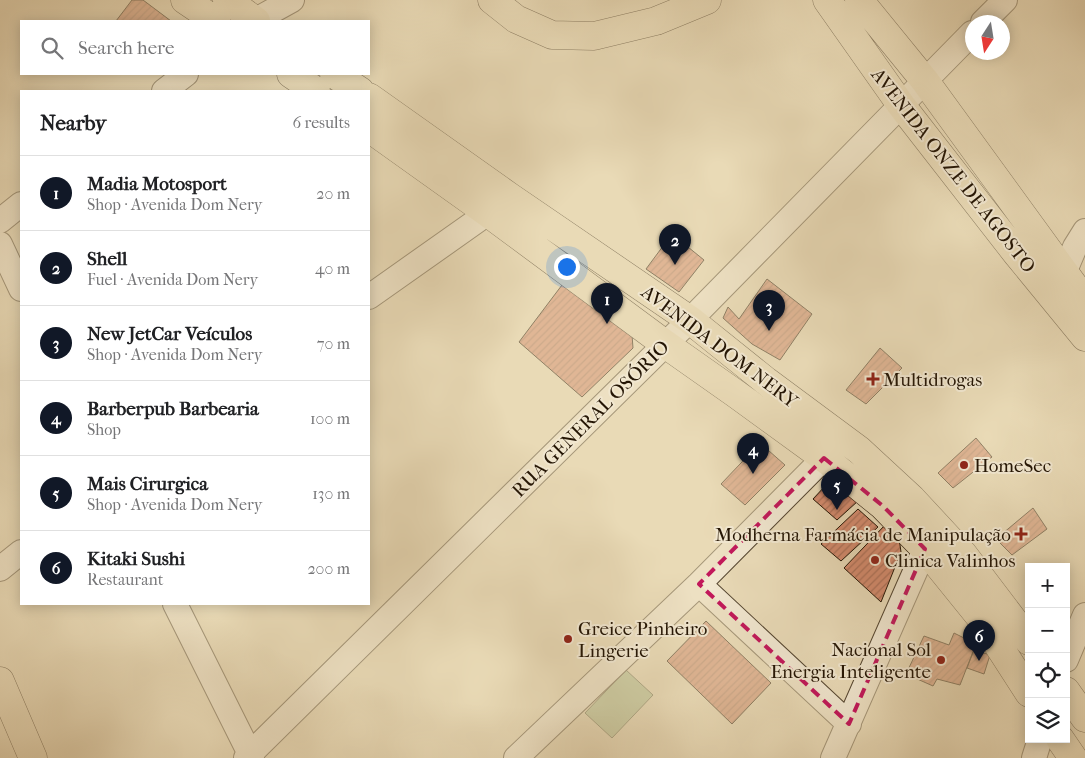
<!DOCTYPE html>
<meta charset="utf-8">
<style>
:root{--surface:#fff;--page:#f2f2f2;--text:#202124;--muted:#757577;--line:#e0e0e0;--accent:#111827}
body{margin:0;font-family:"IM FELL French Canon",serif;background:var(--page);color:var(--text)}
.controls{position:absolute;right:15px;bottom:15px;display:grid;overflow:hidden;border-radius:0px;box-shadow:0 2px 12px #0003}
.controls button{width:45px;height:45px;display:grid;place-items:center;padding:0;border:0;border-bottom:1px solid var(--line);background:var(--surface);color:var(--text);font:25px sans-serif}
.compass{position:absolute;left:965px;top:15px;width:45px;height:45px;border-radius:50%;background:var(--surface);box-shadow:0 2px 12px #0003;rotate:192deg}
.you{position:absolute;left:566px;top:266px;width:18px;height:18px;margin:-12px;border:4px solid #fff;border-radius:50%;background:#1a73e8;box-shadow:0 0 0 8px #1a73e833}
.badge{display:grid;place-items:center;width:32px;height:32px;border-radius:50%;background:var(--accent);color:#fff;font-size:16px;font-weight:700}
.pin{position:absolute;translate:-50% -41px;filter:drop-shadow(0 1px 2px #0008)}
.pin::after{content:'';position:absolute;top:26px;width:18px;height:15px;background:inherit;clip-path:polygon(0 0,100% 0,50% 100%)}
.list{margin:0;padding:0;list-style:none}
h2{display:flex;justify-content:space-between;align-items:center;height:65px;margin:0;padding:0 20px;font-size:21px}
h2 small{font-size:16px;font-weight:400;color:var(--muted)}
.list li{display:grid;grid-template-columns:32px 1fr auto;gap:15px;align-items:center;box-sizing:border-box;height:75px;padding:0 20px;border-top:1px solid var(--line)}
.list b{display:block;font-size:19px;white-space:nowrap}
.list p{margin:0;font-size:16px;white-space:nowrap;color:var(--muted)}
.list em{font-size:16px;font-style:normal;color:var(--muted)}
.icon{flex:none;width:28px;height:28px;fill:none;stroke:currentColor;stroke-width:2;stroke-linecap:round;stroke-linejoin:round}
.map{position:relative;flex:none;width:1085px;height:758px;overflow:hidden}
.search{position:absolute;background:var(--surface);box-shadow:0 2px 12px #0003;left:20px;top:20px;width:350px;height:55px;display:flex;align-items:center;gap:12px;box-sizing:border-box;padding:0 18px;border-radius:0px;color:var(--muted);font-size:19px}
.panel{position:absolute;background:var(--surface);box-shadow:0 2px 12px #0003;left:20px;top:90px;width:350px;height:515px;border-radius:0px}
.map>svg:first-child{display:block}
.park{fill:#b1c193;stroke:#6a6b4c}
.building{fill:url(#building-hatch);stroke:#241504}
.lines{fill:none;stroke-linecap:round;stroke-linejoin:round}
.minor-casing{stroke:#554631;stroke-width:26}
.major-casing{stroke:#241504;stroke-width:29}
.minor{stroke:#f1e7d0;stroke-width:24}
.major{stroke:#e9dab7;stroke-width:28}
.marked{fill:none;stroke:#c2185b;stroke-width:4;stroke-dasharray:10 6;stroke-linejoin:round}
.poi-dot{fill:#8f2418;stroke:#f1e7d0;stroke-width:2}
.labels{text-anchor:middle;stroke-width:4;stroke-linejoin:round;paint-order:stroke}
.street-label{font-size:19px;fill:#241504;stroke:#f1e7d0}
.poi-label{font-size:19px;fill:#241504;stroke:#f1e7d0;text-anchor:start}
</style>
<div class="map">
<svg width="1085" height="758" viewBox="0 0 1085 758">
<defs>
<pattern id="building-hatch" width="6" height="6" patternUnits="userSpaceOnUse" patternTransform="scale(1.25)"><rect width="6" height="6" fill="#d48b6e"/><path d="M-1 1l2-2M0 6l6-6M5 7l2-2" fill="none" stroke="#ac7058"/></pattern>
</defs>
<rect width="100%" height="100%" fill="#e9dab7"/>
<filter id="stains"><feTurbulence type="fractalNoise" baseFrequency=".004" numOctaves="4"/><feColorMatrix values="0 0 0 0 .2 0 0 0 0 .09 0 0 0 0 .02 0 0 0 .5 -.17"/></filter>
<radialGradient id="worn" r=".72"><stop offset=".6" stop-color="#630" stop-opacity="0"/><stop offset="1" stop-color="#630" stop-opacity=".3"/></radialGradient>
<path class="park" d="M626,670L653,695L612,738L585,713Z"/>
<path class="building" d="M132,0H143L171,21H116Z
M672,234L704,260L679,292L646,269Z
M767,279L812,314L780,360L752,344L723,318L728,307L739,319Z
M562,285L632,335L633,348L582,397L519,342Z
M880,348L902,368L866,404L846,390Z
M976,438L992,457L953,488L938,473Z
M760,443L785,465L745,505L721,484Z
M837,483L858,501L837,520L813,499L826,485Z
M1033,508L1047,529L1012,555L996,539Z
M858,509L878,527L841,561L821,544Z
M885,525L899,538L901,552L881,602L844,568Z
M706,621L771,683L732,724L667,661Z
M954,633L976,644L960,685L937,679L933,686L906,674L924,636L949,645Z
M974,650L990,655L984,674L967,668Z"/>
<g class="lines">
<defs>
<path id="minor" d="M254,21L292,0
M983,22L1005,0
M164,91L186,74
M0,221L21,204
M0,244L21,289
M1064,273L1075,247L1085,231
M369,297L502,203
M0,569L21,552
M699,584L849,724
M175,604L252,758
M1066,660L1085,615
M246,758L690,320L972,33
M516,758L699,584L824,458
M833,758L925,549
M1034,758L1040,739"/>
<path id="major" d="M185,0L216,21
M227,0L256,21
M492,0L516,19L552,35L594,36L656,21L707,0
M827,0L901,105L1017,254L1085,337
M859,0L925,81L1085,301
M291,74L316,91
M334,74L360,91
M369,97L510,197L690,320L766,381L859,450L912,499L963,554L1029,641
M369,128L488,213L665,344L736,394L824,458L883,506L925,549L980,617L1029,693
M0,681L33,758
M1066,691L1085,718
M1060,739L1073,758"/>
</defs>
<use href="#minor" class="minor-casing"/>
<use href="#major" class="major-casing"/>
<use href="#minor" class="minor"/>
<use href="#major" class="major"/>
</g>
<path d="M0 0H1085V758H0ZM824,458L883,506L925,549L849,724L699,584Z" fill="#e9dab7" fill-opacity=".55" fill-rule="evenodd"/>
<path class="marked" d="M824,458L883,506L925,549L849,724L699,584Z"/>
<g class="poi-dot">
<path d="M870.5 371.5h5v5h5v5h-5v5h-5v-5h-5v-5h5z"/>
<circle cx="964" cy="465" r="5"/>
<path d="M1018.5 526.5h5v5h5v5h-5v5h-5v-5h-5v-5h5z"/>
<circle cx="875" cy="560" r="5"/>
<circle cx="568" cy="639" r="5"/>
<circle cx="941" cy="660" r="5"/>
</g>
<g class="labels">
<g class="street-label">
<text transform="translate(954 170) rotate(52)" y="7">AVENIDA ONZE DE AGOSTO</text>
<text transform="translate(720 346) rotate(37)" y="7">AVENIDA DOM NERY</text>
<text transform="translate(590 418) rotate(-45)" y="7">RUA GENERAL OSÓRIO</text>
</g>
<g class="poi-label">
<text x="883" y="386">Multidrogas</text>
<text x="974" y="472">HomeSec</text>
<text x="1011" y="541" text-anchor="end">Modherna Farmácia de Manipulação</text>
<text x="885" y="567">Clinica Valinhos</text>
<text x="578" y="635">Greice Pinheiro<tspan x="578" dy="22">Lingerie</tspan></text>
<text x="931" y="656" text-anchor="end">Nacional Sol<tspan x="931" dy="22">Energia Inteligente</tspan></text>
</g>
</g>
<rect width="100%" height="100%" filter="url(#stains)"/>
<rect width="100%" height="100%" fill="url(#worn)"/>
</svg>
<div class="controls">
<button>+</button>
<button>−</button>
<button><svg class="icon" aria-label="locate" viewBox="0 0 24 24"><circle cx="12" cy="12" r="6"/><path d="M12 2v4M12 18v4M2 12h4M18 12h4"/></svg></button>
<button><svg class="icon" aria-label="layers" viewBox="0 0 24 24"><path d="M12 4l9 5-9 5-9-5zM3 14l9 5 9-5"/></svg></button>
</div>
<svg class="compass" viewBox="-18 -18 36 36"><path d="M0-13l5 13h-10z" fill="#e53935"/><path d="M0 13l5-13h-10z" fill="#757577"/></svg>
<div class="you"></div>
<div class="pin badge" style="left:607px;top:324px">1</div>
<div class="pin badge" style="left:675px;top:265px">2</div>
<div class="pin badge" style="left:769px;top:331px">3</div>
<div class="pin badge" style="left:753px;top:474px">4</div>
<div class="pin badge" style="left:837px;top:510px">5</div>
<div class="pin badge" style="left:979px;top:661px">6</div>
<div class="search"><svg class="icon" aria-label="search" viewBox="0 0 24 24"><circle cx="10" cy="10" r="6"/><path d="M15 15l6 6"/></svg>Search here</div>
<section class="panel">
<h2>Nearby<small>6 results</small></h2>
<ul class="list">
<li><span class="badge">1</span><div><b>Madia Motosport</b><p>Shop · Avenida Dom Nery</p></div><em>20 m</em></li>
<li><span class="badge">2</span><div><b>Shell</b><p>Fuel · Avenida Dom Nery</p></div><em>40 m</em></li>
<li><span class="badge">3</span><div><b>New JetCar Veículos</b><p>Shop · Avenida Dom Nery</p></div><em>70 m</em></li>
<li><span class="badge">4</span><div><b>Barberpub Barbearia</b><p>Shop</p></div><em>100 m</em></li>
<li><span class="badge">5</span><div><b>Mais Cirurgica</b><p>Shop · Avenida Dom Nery</p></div><em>130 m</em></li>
<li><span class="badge">6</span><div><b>Kitaki Sushi</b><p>Restaurant</p></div><em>200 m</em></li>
</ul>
</section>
</div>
